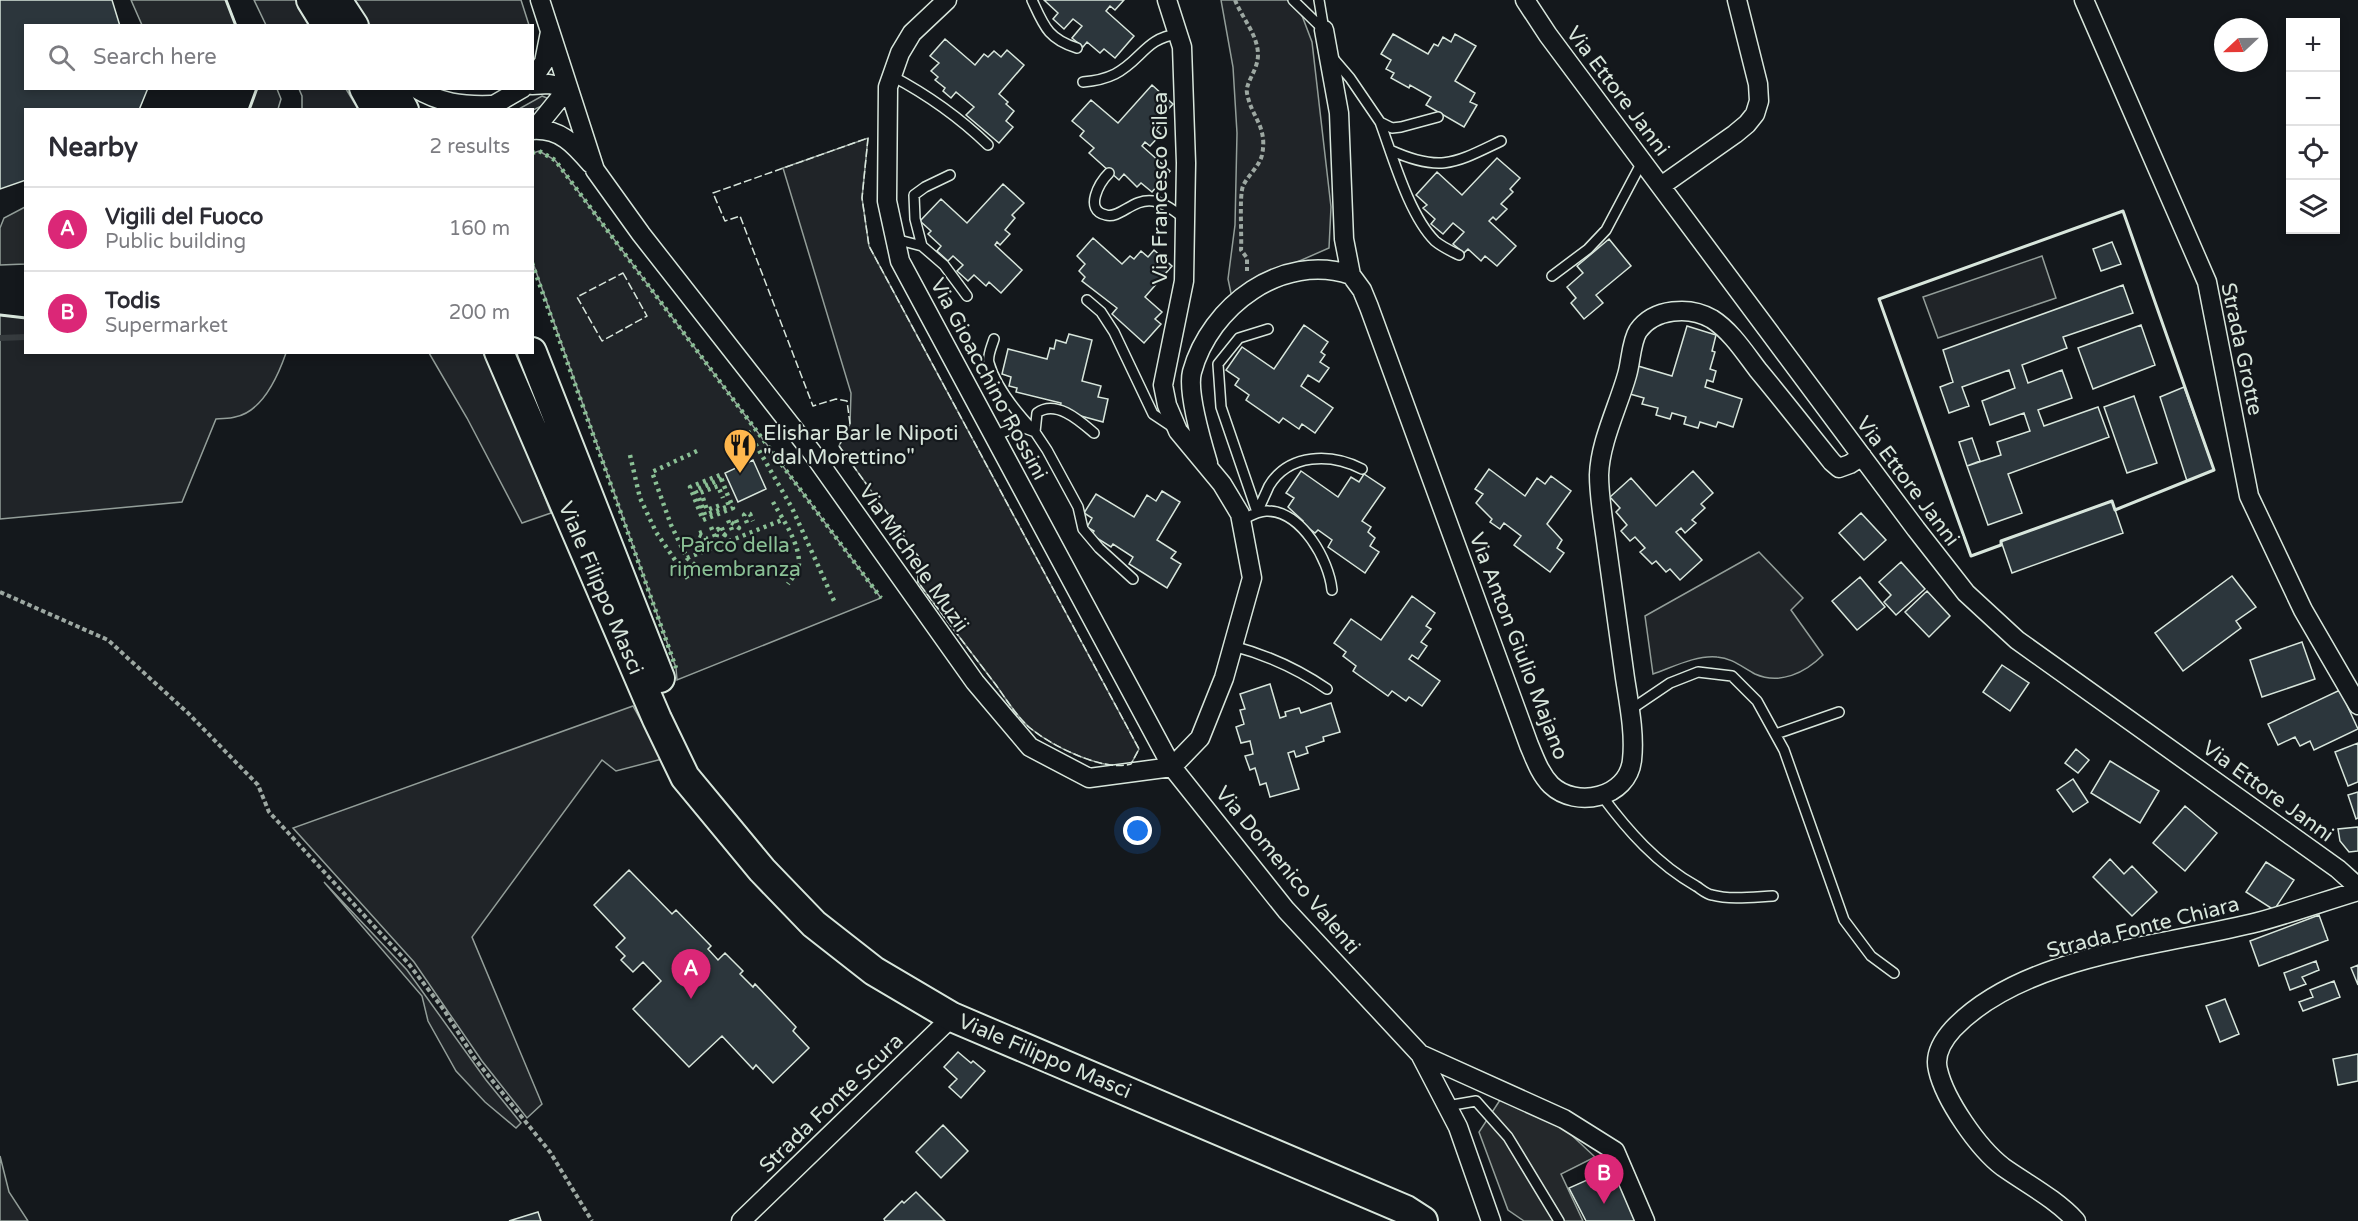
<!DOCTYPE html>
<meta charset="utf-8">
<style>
:root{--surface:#fff;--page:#f7f7f7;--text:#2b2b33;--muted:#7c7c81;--line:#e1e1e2;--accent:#db2777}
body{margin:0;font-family:"Varela Round",sans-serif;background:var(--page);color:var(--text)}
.controls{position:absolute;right:18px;top:18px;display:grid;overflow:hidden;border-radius:0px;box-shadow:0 3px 9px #0003}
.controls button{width:54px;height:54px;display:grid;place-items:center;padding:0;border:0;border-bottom:2px solid var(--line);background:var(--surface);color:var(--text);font:30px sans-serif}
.compass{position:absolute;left:2214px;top:18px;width:54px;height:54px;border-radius:50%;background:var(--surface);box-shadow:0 3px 9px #0003;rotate:248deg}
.you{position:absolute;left:1138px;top:831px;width:21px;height:21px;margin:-15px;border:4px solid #fff;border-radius:50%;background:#1a73e8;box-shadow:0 0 0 9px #1a73e833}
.badge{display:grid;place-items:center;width:39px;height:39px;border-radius:50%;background:var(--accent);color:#fff;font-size:20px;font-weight:700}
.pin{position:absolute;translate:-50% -50px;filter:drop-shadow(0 2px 3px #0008)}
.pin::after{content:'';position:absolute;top:32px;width:21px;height:18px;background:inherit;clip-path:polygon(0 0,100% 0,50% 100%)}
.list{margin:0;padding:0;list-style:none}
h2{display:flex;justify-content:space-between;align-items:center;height:78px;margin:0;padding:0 24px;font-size:26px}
h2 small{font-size:20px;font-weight:400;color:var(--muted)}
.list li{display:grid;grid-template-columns:39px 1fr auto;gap:18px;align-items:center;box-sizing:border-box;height:84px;padding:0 24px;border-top:2px solid var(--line)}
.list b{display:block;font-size:22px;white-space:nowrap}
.list p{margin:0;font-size:20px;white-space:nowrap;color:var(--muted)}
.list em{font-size:20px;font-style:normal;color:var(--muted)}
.icon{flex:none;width:33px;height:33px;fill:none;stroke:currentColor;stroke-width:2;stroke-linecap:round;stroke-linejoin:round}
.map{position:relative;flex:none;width:2358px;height:1221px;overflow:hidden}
.search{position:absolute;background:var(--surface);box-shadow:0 3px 9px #0003;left:24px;top:24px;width:510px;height:66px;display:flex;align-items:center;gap:15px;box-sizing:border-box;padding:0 21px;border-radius:0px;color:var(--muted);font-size:22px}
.panel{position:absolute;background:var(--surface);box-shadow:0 3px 9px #0003;left:24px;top:108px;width:510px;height:246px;border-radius:0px}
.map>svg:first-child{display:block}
.green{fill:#202428;stroke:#939e99;stroke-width:1.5}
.parking{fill:#24282b;stroke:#939e99;stroke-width:1.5}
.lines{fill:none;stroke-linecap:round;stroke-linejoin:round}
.stream{stroke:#363b3e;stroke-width:6}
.building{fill:#2c363c;stroke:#d8e6dc;stroke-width:1.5}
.service-casing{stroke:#d8e6dc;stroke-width:12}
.minor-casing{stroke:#d8e6dc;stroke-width:21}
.primary-casing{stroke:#d8e6dc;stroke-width:32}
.path{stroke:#9da8a2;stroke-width:4;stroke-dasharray:4.5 3;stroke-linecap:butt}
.service{stroke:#14181c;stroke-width:9}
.minor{stroke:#14181c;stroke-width:18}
.primary{stroke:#14181c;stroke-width:28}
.hedge{stroke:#8ac095;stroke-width:4.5;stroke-dasharray:3 4.5;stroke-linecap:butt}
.fence{stroke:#d8e6dc;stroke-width:1.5;stroke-dasharray:8 3;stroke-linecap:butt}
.wall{stroke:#d8e6dc;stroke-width:3}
.labels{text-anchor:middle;stroke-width:4.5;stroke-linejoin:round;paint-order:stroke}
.street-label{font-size:21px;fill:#d8e6dc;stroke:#14181c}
.poi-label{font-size:21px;fill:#d8e6dc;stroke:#14181c;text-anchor:start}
.park-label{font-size:21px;fill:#8ac095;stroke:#14181c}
</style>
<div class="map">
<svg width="2358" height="1221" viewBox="0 0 2358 1221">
<rect width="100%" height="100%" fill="#14181c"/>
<path class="green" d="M254,0H296L311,25H266Z
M353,0H521L529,25H370Z
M1221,0H1290L1301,13L1312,42L1331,207L1329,248L1265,276L1232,298L1228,279L1235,225L1237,133L1233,67Z
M257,89H277L281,99L278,109H249Z
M299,89H346L358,109H302V96Z
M542,96L547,98L546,104L533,110H517Z
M868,138L862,198L869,246L1139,749L1131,764C1103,772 1052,746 1030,728C1017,717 1006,699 996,685C970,651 944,617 918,582V556L839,446L850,424L851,393L783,168Z
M539,151L555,160L881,598L677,680L676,668L533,263V153Z
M2042,256L2056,298L1938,338L1923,297Z
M0,315L25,318L26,352L286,353C278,376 262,412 235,417C229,419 222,418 216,419L182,502L0,519Z
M429,353H483L506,400L551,513L522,523L467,418Z
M1759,552L1803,598L1791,610L1823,655C1805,673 1780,685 1755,674C1742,667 1732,658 1717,657C1696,655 1673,667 1653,674L1645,616Z
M633,706L662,759L616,771L602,760L472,937L542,1104L527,1118L482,1061L414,962L293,828Z
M324,882L407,970L486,1080L521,1123L516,1128L485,1102L456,1071L428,1021L422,996Z
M0,1156L9,1192L28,1221H0Z"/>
<path class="parking" d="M131,0H226L236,25H142Z
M25,207V264L0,265V228L4,218Z
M1502,1097L1565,1129L1595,1157L1561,1174L1583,1221H1524L1508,1210L1479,1132Z"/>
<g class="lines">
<path class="stream" d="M0,338L26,337"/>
</g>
<path class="building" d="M0,0H112L120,26H26V88H148L139,110H26V180L0,189Z
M1044,0H1124L1115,10L1110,6L1106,11L1134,36L1115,58L1104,49L1100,53L1087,42L1083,47L1072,38L1082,26L1073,19L1064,29L1053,19L1058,13Z
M1393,34L1428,54L1434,44L1438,46L1443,37L1451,42L1455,34L1476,46L1455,81L1475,93L1470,102L1477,105L1464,127L1426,105L1431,97L1410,85L1409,88L1391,78L1394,73L1386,69L1391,60L1381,54Z
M945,39L975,65L984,54L988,57L994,51L1001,57L1007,50L1024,65L999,94L1008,102L1006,104L1014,111L1006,121L1013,127L999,143L966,115L974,107L956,92L951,98L943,91L945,88L935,80L938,77L931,71L939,63L930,56Z
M1152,85L1173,104L1163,115L1167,118L1156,130L1161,134L1150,146L1145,142L1142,146L1170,171L1152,192L1141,183L1137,187L1124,174L1119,180L1089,153L1094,148L1080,136L1084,131L1072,121L1091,100L1118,123Z
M1497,158L1520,178L1510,189L1513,192L1501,204L1507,209L1496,220L1493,217L1489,221L1516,246L1497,266L1485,256L1481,261L1468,249L1464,253L1453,244L1464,232L1453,223L1443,234L1431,224L1435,219L1423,208L1427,205L1416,195L1437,172L1462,195Z
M1003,184L1024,203L1012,215L1015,218L1005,230L1010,234L1000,245L997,242L995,245L1022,270L1001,293L989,282L986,286L974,275L968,281L957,271L963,265L953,256L948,261L937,251L941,246L928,234L931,231L920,221L941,199L967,223Z
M1093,238L1122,264L1130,256L1134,259L1141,251L1148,257L1154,250L1172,266L1145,297L1162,312L1155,319L1161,324L1144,343L1112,314L1117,308L1082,281L1085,277L1079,271L1085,264L1077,256Z
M1609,239L1631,266L1596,295L1603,303L1584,319L1571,303L1576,298L1567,287L1583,273L1577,266Z
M2112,242L2121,264L2101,271L2093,249Z
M2123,285L2133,313L2063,337L2067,348L2022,365L2028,383L2062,370L2072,398L2038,410L2044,426L2098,407L2109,437L2008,474L2022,513L1988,525L1967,466L2001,455L1997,442L2030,431L2024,413L1990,425L1982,401L2015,388L2009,370L1962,387L1969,406L1949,413L1940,387L1953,382L1943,350Z
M1304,325L1328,342L1321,352L1325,355L1320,362L1329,368L1319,382L1308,375L1301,386L1333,408L1315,433L1302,424L1299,429L1283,418L1279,423L1246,400L1249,395L1235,385L1239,379L1226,370L1242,347L1274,369Z
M2141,325L2155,365L2093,389L2078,348Z
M1687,326L1716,335L1712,351L1715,352L1710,369L1716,371L1713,382L1707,380L1705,387L1742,399L1733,427L1718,422L1716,427L1700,422L1698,428L1684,424L1686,417L1672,413L1670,419L1656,415L1658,408L1642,404L1644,398L1630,394L1638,366L1672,376Z
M1069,334L1092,340L1082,381L1101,386L1098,397L1108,399L1103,422L1059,410L1061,403L1016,392L1017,388L1009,386L1011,377L1002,374L1008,349L1047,359L1050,348L1054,349L1056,340L1066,343Z
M2184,387L2214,470L2187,481L2160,397Z
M2134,396L2157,463L2127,473L2104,407Z
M1972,438L1980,461L1967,466L1959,442Z
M753,460L766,489L738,502L725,473Z
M1489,469L1525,496L1537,478L1545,484L1551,476L1571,491L1547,524L1562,540L1557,548L1564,553L1550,572L1514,545L1521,536L1504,523L1500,529L1490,522L1492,519L1476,503L1483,494L1475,489Z
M1301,471L1338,497L1351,477L1359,482L1364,474L1385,488L1362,521L1371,527L1368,532L1375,538L1370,546L1379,552L1365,573L1328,547L1332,540L1318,530L1315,533L1302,523L1303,521L1288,507L1294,498L1286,493Z
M1693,471L1713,493L1701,504L1705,508L1692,520L1696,523L1685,533L1681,528L1676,532L1702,560L1680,580L1670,569L1666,572L1656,561L1652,564L1640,552L1645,548L1635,537L1630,541L1621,531L1627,525L1616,512L1620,508L1610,497L1631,478L1656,506Z
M1162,491L1180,502L1157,540L1176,552L1171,558L1181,564L1167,588L1129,564L1133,557L1113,544L1111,547L1092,535L1094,531L1087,527L1092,518L1084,513L1096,494L1134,517L1147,495L1156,501Z
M2112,501L2123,533L2012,573L2001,541Z
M1861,513L1886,540L1864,560L1839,533Z
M1901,562L1925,589L1896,615L1884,602L1891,595L1879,582Z
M2232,576L2256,607L2236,621L2241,628L2183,671L2155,633Z
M1860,577L1885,607L1857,630L1832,601Z
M1927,591L1950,616L1929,637L1905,612Z
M1412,596L1435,613L1426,626L1431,629L1421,642L1427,646L1418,659L1412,655L1409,659L1440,681L1422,706L1409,697L1406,701L1392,691L1388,696L1353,671L1356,666L1343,656L1346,652L1334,643L1351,619L1381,640Z
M2302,642L2315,679L2262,697L2250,660Z
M2002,665L2029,683L2010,711L1983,692Z
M1270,684L1280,718L1286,716L1285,712L1299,708L1301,713L1331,703L1340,732L1323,737L1324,741L1306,747L1308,753L1296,757L1294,751L1288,753L1299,789L1270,797L1266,783L1260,785L1255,768L1250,770L1245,756L1253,754L1250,741L1241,743L1236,727L1244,724L1240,710L1245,709L1240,694Z
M2340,690L2358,729L2314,750L2310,741L2300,746L2295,737L2278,745L2268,724Z
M2358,743V782L2348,786L2335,752Z
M2076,749L2089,760L2078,773L2065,763Z
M2110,761L2159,791L2140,823L2091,793Z
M2073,779L2088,802L2073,812L2057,790Z
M2358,792V818L2356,819L2348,795Z
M2185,806L2217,833L2185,871L2153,843Z
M2358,827V851L2349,852L2340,841L2338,829Z
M2110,859L2124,874L2132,866L2157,892L2132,916L2093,877Z
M2266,862L2294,880L2274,910L2246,892Z
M629,870L672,914L676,910L711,946L708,949L718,960L725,953L743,971L740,974L753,987L755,984L796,1027L793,1031L809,1048L773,1083L756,1065L753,1069L722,1036L689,1067L633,1009L661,981L643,962L633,972L621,960L625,956L616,947L625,938L594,905Z
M2319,915L2328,940L2259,966L2250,941Z
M2316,961L2319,970L2302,977L2306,984L2290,990L2284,973Z
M2358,965V985L2351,968Z
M2334,981L2340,997L2303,1011L2299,1002L2313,997L2310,990Z
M2225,999L2239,1034L2220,1042L2206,1006Z
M958,1052L971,1063L973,1061L985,1071L961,1098L949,1087L957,1079L944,1067Z
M2358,1054V1081L2338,1085L2333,1059Z
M943,1125L968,1151L941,1178L916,1152Z
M1614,1168L1637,1221H1586L1569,1188Z
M916,1192L945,1221H885L884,1219L902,1201L904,1203Z
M538,1212L541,1221H509Z"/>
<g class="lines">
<defs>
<path id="service" d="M1032,0C1044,26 1048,39 1077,48
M1293,0L1324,30
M1319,0L1324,30
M1332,57L1350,78L1380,122L1392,128L1401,127L1438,117
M892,76C926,94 960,118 988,145
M1083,82C1095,81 1105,79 1115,74C1142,60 1145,38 1178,34
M1380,122C1393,157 1409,215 1435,241C1442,247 1451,251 1459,255
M1390,150C1441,173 1455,163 1501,141
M1109,173C1100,182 1083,210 1106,215C1120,219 1133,198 1153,201C1165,203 1176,212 1185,219
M895,239L922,246L944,265L967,296
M922,246L915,219L914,195L925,187L950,175
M1552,276L1588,249L1606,230L1642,162
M1087,300L1101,312L1114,332L1153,414L1174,428
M1268,329L1239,338L1218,364L1221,407L1257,512C1261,504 1265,495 1269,486C1289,453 1331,453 1362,469
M994,339C992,346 987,356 989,363C996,388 1017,413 1035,432L1037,413C1056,399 1080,421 1094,433
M994,436L1019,426L1035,432L1047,450L1078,507L1083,529L1099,548L1133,579
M1242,520C1250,516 1259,510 1268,511C1302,512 1329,560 1332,590
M1233,646C1267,655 1298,669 1327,689
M1630,710L1670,683L1698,672L1732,676L1757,701L1784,750L1844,920L1871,956L1894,973
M1776,734L1839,712
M1602,796C1628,831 1657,864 1696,886C1701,889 1706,894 1712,895C1731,900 1753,897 1773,896
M1447,1106L1476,1101L1508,1137L1559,1221"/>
<path id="minor" d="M540,0L595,170L641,234L811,451L975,682L1030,747L1089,778L1172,767
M947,0L912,33L900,53L888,87L887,201L900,261L1172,767L1286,910L1420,1054L1458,1127L1491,1221
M1167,0L1182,47L1186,163L1184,281L1163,385L1167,405L1178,431L1222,484L1240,514L1252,578L1224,678L1200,738L1172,767
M1525,0L1548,35L1916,529L1966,593L2017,640L2338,869L2358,887
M2084,0L2207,282L2249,496L2303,610L2358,705
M1324,30L1339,113L1344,239L1351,275L1362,290L1369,307L1529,745C1535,759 1540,774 1551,785C1576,809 1628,798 1632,760C1635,734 1629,704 1625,678C1619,635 1613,591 1607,548C1604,524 1599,499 1599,475C1600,442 1618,407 1627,375C1631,362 1631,342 1638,331C1654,308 1690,306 1712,319C1731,331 1745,353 1758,370C1783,400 1807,431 1832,462L1839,468L1850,464L1862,456
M532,80L544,62L550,32
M532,85L549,84L568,88
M415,88C440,103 462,106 491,105
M485,110L523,88
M532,130C560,128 574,144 591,164
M534,130L568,88
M1661,186L1735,134L1747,124L1755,114L1759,101L1758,84L1737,0
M1208,463C1202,443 1187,391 1192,372C1210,306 1282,252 1351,275
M1420,1054L1564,1119L1615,1151L1645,1221
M741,1221L952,1017
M2076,1221C2056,1199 2027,1184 2003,1167C1978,1148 1945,1100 1938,1070C1934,1055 1943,1040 1953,1029C2023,955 2163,946 2258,922C2291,913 2325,901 2358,891"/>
<path id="primary" d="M311,0L327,26
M337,0L354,26
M364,88L376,110
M392,88L404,110
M499,352L657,719L685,777L762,870L814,924L874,971L952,1017L1406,1210L1423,1221
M532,352L660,678"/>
</defs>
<use href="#service" class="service-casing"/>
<use href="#minor" class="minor-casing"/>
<use href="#primary" class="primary-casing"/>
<path class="path" d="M1235,0C1242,18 1258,35 1258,55C1258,70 1245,83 1247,93C1251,117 1268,126 1262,155C1259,167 1248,175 1243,186C1239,196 1242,237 1241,250L1247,258V271
M0,592L108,640L189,714L258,785L269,812L408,963L444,1010L475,1059L550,1152L592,1221"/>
<use href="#service" class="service"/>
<use href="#minor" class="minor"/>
<use href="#primary" class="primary"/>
<path class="hedge" d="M532,153L539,151L555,160L881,598
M532,263L676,668
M748,431L792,508L835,603
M697,451L652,472L671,525L687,558L707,576
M630,455L640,498L656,532L688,579
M722,479L695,490L697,494L718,486L723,498
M699,498L705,515L729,506L727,501L730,500L733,508L703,520L690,487L720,475L728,496
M703,498L707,510L723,504
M773,502C783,520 799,542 799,563C799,571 792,578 788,584
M747,523L744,515L746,513L750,514L753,521
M711,527L716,539L718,529L725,535L720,524
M732,530L728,520L739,528L735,517
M699,543L706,541V538L697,534L705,531
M687,558L782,520"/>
<path class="fence" d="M226,0L236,26
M249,110L257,88
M868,138L862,198L869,246L1139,749L1131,764C1103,772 1052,746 1030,728C1017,717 1006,699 996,685C970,651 944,617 918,582V556L839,446L850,424L847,401L836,399L813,406L740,216L725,221L713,193Z
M623,273L647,316L602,341L577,297Z
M0,315L26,318"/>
<path class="wall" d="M226,0L236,26
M249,110L257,88
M2123,211L2214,470L2115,510L2112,501L2001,541V545L1971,556L1879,299Z
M0,315L26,318"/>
</g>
<defs>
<symbol id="restaurant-pin" viewBox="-11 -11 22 30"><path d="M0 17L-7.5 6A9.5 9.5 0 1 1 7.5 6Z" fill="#ffb74d" stroke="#14181c"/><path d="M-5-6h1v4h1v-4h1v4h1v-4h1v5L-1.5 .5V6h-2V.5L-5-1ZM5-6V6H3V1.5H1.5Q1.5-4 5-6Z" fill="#111"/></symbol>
</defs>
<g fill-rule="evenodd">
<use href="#restaurant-pin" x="721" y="426" width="38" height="52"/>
</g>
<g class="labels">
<g class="street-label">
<text transform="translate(1618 91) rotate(53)" y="7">Via Ettore Janni</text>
<text transform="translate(1160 188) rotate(-90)" y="7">Via Francesco Cilea</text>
<text transform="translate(2242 349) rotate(78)" y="7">Strada Grotte</text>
<text transform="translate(989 379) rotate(62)" y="7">Via Gioacchino Rossini</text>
<text transform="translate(1908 481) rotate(53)" y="7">Via Ettore Janni</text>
<text transform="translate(914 558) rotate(55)" y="7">Via Michele Muzii</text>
<text transform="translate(601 588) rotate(67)" y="7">Viale Filippo Masci</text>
<text transform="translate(1519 646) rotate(69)" y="7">Via Anton Giulio Majano</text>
<text transform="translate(2268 791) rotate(36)" y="7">Via Ettore Janni</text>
<text transform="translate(1288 870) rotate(50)" y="7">Via Domenico Valenti</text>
<text transform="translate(2143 927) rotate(-14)" y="7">Strada Fonte Chiara</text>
<text transform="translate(1045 1056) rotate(23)" y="7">Viale Filippo Masci</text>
<text transform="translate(831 1103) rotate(-44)" y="7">Strada Fonte Scura</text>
</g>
<g class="poi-label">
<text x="763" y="440">Elishar Bar le Nipoti<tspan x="763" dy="24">"dal Morettino"</tspan></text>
</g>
<g class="park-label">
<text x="735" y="552">Parco della<tspan x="735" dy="24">rimembranza</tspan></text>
</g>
</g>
</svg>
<div class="controls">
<button>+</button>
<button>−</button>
<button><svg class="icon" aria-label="locate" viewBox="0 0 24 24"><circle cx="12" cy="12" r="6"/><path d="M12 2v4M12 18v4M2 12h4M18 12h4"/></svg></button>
<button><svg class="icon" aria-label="layers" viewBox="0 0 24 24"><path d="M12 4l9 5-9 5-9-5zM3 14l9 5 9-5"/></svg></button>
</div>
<svg class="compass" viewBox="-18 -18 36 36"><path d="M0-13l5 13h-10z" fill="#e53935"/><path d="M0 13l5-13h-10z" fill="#7c7c81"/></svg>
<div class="you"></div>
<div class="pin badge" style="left:691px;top:999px">A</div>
<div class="pin badge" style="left:1604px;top:1204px">B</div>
<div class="search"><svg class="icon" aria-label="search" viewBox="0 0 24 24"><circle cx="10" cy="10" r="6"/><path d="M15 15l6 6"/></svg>Search here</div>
<section class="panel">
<h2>Nearby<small>2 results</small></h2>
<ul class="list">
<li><span class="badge">A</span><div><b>Vigili del Fuoco</b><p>Public building</p></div><em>160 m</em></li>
<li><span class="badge">B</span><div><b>Todis</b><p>Supermarket</p></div><em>200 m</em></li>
</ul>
</section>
</div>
